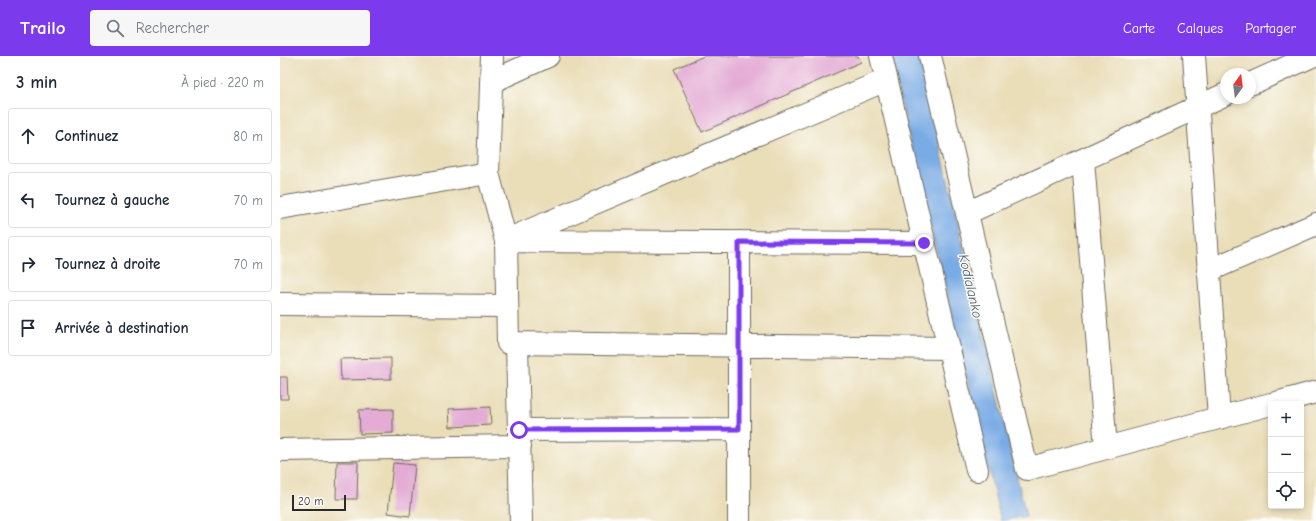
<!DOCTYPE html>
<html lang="fr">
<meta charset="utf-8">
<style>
:root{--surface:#fff;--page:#f6f6f7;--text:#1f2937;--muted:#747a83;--line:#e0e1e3;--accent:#7c3aed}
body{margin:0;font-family:"Comic Neue",sans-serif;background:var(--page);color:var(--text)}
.controls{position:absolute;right:12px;bottom:12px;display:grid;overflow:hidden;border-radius:4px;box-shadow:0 2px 6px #0003}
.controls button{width:36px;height:36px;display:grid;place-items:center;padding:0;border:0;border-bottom:1px solid var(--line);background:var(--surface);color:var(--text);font:20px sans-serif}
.compass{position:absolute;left:940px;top:12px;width:36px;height:36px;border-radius:50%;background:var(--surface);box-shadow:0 2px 6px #0003;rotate:14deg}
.scale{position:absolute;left:12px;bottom:10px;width:54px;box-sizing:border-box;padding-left:4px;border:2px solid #2b2b2b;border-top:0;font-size:11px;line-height:14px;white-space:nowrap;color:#2b2b2b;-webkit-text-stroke:3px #fdfcf7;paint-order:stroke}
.stop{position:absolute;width:12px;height:12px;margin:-9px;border:3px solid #7c3aed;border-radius:50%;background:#fff}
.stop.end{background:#7c3aed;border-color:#fff;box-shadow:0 1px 4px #0008}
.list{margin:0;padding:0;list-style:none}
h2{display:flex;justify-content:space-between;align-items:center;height:52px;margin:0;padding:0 16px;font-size:17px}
h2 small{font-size:13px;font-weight:400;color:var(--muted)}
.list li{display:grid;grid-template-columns:26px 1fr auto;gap:12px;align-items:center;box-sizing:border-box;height:56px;margin:0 8px 8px;padding:0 8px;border:1px solid var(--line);border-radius:4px}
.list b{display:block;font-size:15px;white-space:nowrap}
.list em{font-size:13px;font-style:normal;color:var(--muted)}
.icon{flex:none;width:22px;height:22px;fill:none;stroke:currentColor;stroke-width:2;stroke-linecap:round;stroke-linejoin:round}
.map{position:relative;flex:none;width:1036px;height:465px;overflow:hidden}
header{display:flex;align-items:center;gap:24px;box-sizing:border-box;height:56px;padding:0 20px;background:var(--accent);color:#fff}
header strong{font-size:19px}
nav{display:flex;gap:22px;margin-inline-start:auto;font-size:14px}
.search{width:280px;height:36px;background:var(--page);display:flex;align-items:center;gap:10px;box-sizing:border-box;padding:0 14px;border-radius:4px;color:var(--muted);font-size:15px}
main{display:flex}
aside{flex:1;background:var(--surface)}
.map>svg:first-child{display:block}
.water{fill:#79abe5;stroke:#526b88}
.building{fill:#e4abd5}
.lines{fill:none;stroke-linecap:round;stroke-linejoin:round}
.minor-casing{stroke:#6e6a5d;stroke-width:24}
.minor{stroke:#fff;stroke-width:22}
.route{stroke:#7c3aed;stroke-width:5}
.labels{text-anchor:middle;stroke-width:3;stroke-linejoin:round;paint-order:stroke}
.water-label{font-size:14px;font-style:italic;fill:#46586c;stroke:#fdfcf7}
</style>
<header>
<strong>Trailo</strong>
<div class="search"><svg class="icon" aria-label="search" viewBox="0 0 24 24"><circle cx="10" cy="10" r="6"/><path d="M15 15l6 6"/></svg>Rechercher</div>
<nav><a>Carte</a><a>Calques</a><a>Partager</a></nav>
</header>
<main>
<aside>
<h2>3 min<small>À pied · 220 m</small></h2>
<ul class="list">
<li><svg class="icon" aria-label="ahead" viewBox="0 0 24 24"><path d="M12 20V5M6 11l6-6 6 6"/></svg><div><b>Continuez</b></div><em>80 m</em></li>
<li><svg class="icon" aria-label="left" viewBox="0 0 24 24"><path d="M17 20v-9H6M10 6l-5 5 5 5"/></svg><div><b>Tournez à gauche</b></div><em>70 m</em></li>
<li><svg class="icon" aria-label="right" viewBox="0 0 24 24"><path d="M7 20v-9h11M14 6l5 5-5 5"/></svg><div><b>Tournez à droite</b></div><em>70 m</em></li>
<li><svg class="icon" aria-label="arrive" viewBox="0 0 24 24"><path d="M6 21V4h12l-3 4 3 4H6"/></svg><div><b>Arrivée à destination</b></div></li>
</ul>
</aside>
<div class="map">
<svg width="1036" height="465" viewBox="0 0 1036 465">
<rect width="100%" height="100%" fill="#fdfcf7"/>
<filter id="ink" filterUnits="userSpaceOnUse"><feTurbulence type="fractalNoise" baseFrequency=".025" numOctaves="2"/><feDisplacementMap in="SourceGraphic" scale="8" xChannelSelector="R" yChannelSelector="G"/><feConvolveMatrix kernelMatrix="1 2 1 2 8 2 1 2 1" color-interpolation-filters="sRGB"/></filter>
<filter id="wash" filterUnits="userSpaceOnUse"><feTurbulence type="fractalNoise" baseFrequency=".012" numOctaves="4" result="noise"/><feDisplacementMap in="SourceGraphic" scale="16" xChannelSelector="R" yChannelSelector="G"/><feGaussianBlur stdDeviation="0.9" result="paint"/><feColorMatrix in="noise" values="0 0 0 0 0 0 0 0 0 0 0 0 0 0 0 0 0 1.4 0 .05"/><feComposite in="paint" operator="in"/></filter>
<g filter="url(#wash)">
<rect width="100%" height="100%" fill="#eadeb9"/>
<path class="water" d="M610,0H639L746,460L721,465Z"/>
<g id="blocks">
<path class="building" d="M424,0H578L581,6L422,76L394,13Z
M111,302V323L61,324L60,303Z
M0,321H7L8,343H0Z
M210,351L211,369L170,371L169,353Z
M113,353V377L80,378L79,354Z
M57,406H78L77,443H56Z
M113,407L135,409L130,460L108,457Z"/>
</g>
</g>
<g filter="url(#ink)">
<use href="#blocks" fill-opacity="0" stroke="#6e6a5d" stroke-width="1"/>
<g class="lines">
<defs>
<path id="minor" d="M212,0L208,117L226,185L228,287L669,292
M601,0L697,414
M650,0L747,413L991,348
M914,0L939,362
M211,26L268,0
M970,28L1032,0
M803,104L826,392
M0,152L208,117
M687,157L946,38
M234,181L606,24
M226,185L644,187
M928,215L1036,168
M0,248L227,250
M237,287L241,465
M992,348L1036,336
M239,374L459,373
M0,394L240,390
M459,465V186"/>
</defs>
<use href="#minor" class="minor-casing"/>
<use href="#minor" class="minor"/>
</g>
</g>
<g class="lines" filter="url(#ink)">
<path class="route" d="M239,374L459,373V186L644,187"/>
</g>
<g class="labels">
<g class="water-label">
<text transform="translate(691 230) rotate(77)" y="5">Kodialanko</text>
</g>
</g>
</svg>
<div class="controls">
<button>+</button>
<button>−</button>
<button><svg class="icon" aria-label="locate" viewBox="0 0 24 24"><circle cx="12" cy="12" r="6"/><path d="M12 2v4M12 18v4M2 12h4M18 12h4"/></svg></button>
</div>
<svg class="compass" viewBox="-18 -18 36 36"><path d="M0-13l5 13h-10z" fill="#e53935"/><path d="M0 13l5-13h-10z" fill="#747a83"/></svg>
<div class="scale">20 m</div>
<div class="stop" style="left:239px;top:374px"></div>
<div class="stop end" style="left:644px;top:187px"></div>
</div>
</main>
